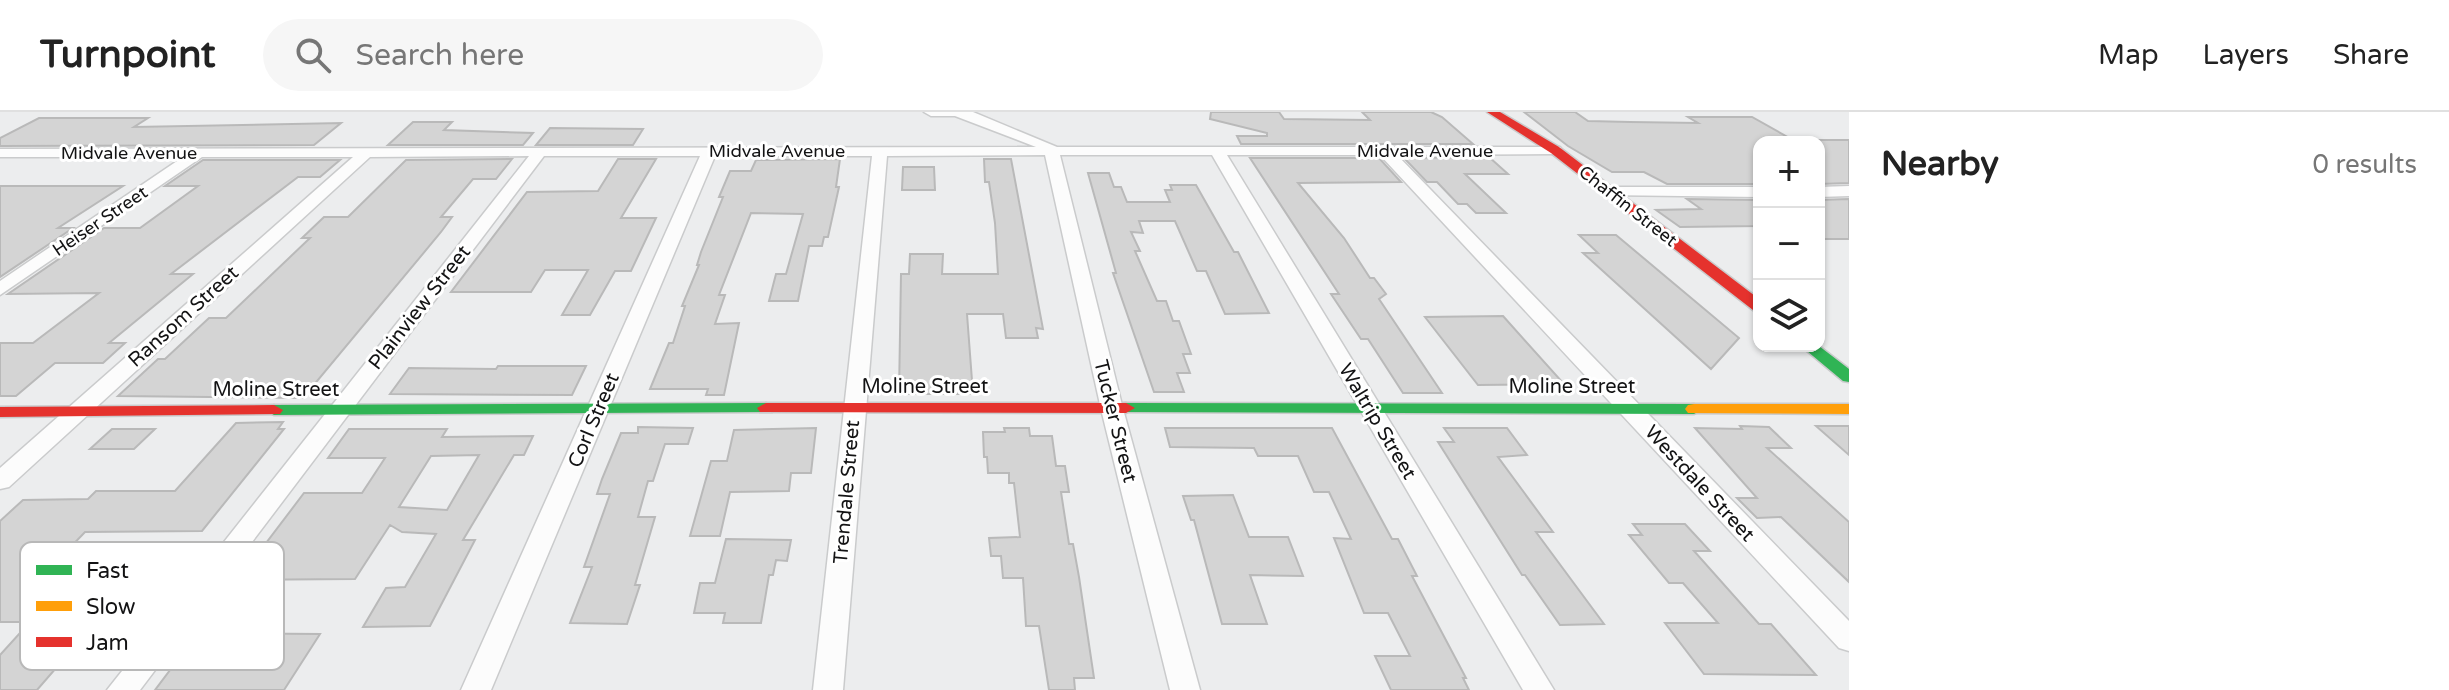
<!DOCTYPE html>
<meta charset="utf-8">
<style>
:root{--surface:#fff;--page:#f6f6f6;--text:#222;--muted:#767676;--line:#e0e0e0}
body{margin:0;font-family:"Varela Round",sans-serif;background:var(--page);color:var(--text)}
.controls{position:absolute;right:24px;top:24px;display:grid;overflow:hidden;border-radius:16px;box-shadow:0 2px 6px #0004}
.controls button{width:72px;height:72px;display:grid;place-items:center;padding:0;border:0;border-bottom:2px solid var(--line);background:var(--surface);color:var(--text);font:40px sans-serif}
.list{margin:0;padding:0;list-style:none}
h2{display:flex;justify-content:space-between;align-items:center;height:104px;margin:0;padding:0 32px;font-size:34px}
h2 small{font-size:26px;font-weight:400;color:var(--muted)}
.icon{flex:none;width:44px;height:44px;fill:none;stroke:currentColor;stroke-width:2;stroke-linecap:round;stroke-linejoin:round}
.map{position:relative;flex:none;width:1849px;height:578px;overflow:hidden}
header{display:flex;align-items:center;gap:48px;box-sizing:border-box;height:112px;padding:0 40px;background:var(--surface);border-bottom:2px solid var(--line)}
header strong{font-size:38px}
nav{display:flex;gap:44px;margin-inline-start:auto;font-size:28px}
.search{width:560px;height:72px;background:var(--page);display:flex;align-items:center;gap:20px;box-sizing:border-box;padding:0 28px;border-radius:44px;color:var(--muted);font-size:30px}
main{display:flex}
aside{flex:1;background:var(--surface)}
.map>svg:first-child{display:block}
.building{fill:#d4d4d4;stroke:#b9b9b9;stroke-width:2;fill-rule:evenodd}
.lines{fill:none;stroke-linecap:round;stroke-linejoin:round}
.street-casing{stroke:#cacbcc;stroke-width:3}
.fast-casing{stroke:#cacbcc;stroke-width:3}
.slow-casing{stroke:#cacbcc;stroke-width:3}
.jam-casing{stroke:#cacbcc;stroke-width:3}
.street{fill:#fcfcfc;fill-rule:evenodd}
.fast{fill:#30b455;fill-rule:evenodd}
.slow{fill:#ff9f0a;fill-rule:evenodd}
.jam{fill:#e5322d;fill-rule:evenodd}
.labels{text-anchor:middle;stroke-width:6;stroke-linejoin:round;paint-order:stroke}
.far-street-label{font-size:18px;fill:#131314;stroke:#fff}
.street-label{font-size:20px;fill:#131314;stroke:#fff}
.key{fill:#fff;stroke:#b8b8b8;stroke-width:2}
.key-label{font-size:22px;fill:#131314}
</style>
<header>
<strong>Turnpoint</strong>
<div class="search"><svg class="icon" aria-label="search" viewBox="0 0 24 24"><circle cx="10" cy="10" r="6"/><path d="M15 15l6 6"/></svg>Search here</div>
<nav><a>Map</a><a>Layers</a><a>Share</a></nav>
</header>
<main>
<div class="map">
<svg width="1849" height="578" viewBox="0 0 1849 578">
<rect width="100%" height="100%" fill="#ecedee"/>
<path class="building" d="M1211,0H1279L1284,7L1370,8L1362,0H1431L1442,5L1473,32H1241L1237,24H1267V21L1210,7Z
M1524,0H1575L1588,9L1630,10L1698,11L1688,5H1752L1793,28H1849V71L1819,72V30H1759V72H1667L1644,60H1612L1568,34Z
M39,6H148L134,15L341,11L314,33L0,34V26Z
M413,10H452L444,18L533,21L523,33H388Z
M550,16L643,17L633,33H536Z
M1489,45L1508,62H1465L1506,101H1476L1467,92H1458L1437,70H1427L1404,46Z
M1250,46H1379L1401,70L1298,71L1344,126L1370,166H1374L1386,182L1379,187L1442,281H1403L1368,227H1361L1331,182H1339Z
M512,47L496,67H473L441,105H452L441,120L303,286L118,284L158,247H165L209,206H226L310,126H302L324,105H348L406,48Z
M618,47H656L621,106H656L631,159H615L590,203H562L588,158H545L531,180H451L527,80L598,79Z
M840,47L836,75H839L828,125H824L822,134H809L798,189H769L776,162H786L803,102L751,101L719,183H725L715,212L739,211L724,283H706L708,277H650L669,231H673L685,194H682L699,153H697L701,140L723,85H719L730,59H751L756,48Z
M984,47H1011L1043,217L1036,216L1038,226H1006L1003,202H967L973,282H899L901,162H909L910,142H943L942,162H998L995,111L989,70H985Z
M203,48H340L320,65H298L171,162H193L109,231H125L103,251H55L16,284H0V231H33L99,181L8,182L104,116H140L198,74H165Z
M903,55H934L935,78H902Z
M1088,61H1109L1114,75H1121L1127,90H1170L1165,78H1172L1170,73H1196L1234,140H1238L1269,201L1225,202L1206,159H1197L1175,109H1139L1143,121L1131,120L1140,139H1135L1157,189H1166L1173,209H1179L1191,242H1183L1190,261H1177L1184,280H1154L1113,161H1116Z
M0,74H123L58,116H73L0,165Z
M1687,87L1759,88V114L1680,115L1656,98L1701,97Z
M1849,87V127H1819V88Z
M1579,123H1616L1739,226L1711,257L1583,141H1598Z
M1503,204L1564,272L1478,273L1425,205Z
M498,254H586L572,283L390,282L409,256L496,257Z
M283,310L278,317H284L202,419L85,420L36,471L142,470L109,510H96L37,578H0V543L30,510H0V409L23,388L88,387L96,379H175L236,311Z
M1740,314L1769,315L1791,336H1767L1849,410V470L1781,405L1757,406L1737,386H1757L1695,316L1742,317Z
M1816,314H1849V343Z
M638,315L693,316L688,332H665L653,369H648L638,405H655L635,473H640L627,512L570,511L592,455H584L610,382H597L602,367L621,321H638Z
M816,316L811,361H791L789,379L730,380L720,424H690L711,349H727L734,318Z
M1004,316H1029L1030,324H1052L1056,354H1065L1069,380H1061L1069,432H1073L1079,465L1094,566H1074L1075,578H1049L1039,514H1026L1023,466H1003L1001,444H991L989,426L1020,425L1014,371H1009V361H988L987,345H984L983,320H1005Z
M1165,316H1332L1392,427H1398L1417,464H1412L1466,566H1463L1469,578H1391L1375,544H1410L1388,501H1364L1334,426L1351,427L1329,380H1314L1298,344H1258L1254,336L1170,335Z
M1444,316H1507L1527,343L1498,345L1553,420H1536L1604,512L1560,513L1525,463H1522L1438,330H1454Z
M112,317H155L134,337H90Z
M349,317H447L442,325L533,324L524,343H514L463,428H475L430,514L363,515L386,476L405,475L436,422L402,420L390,413L355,467L238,468L304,381H362L385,346H328ZM479,343L447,398L399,395L431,344Z
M1233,383L1249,425H1288L1303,464L1250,463L1267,512H1222L1194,408H1191L1183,384Z
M1633,412H1685L1710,439H1694L1759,512H1771L1816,563L1704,562L1665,511H1718L1683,471H1669L1629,423H1642Z
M726,427L791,428L787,449L776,448L773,463H769L761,511H723L725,501H694L700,471H715Z
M198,521L320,522L284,578H155Z"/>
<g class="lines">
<defs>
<path id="street" d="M924,0H973L1057,35H1560L1562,38L1555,42L1397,43L1849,509V539L1839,536L1380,43H1227L1554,578H1523L1212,43H1060L1123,297L1200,578H1170L1101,297L1045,43L887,44L843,578H813L872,44H715L491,578H461L700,44H544L140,578H107L529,44L370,45L9,375L0,377V356L353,45H202L0,183V169L183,45H0V37L1036,35L955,4H931Z
M1849,74V84L1819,85V75Z
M1610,75H1759V85L1604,83L1602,80Z"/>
<path id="fast" d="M1801,234H1819L1849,257V270L1843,269Z
M766,291L775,296L772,300L274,303L265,298L274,293Z
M1126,291L1694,292L1703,297L1694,302L1120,300L1117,296L1120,292Z"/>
<path id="slow" d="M1694,292H1849V302L1688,301L1685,297L1688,293Z"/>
<path id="jam" d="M1487,0H1500L1559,35L1759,187V200L1753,198L1551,41Z
M766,291H1126L1135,296L1126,301L760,300L757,296Z
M274,293L283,298L280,302L0,305V295Z"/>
</defs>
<use href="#street" class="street-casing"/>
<use href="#fast" class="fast-casing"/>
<use href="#slow" class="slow-casing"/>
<use href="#jam" class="jam-casing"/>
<use href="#street" class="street"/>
<use href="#fast" class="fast"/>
<use href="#slow" class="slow"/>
<use href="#jam" class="jam"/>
</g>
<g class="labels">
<g class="far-street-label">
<text x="777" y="45">Midvale Avenue</text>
<text x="1425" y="45">Midvale Avenue</text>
<text x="129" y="47">Midvale Avenue</text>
<text transform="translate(1628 94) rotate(38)" y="6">Chaffin Street</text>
<text transform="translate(100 109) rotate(-34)" y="6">Heiser Street</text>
</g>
<g class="street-label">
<text transform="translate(419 195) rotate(-52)" y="7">Plainview Street</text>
<text transform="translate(183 204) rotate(-42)" y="7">Ransom Street</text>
<text x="925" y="281">Moline Street</text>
<text x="1572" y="281">Moline Street</text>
<text x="276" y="284">Moline Street</text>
<text transform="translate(593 308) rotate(-67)" y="7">Corl Street</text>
<text transform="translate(1116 309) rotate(76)" y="7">Tucker Street</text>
<text transform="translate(1378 309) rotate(59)" y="7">Waltrip Street</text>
<text transform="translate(1700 371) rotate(47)" y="7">Westdale Street</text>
<text transform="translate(846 380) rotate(-85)" y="7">Trendale Street</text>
</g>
</g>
<rect x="20" y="430" width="264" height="128" rx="12" class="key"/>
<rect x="36" y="453" width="36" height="10" fill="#30b455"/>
<rect x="36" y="489" width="36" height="10" fill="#ff9f0a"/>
<rect x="36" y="525" width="36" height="10" fill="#e5322d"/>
<g class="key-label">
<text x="86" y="466">Fast</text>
<text x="86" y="502">Slow</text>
<text x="86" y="538">Jam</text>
</g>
</svg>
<div class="controls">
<button>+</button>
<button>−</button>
<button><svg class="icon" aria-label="layers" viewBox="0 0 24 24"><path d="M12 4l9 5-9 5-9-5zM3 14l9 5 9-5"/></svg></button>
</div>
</div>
<aside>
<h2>Nearby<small>0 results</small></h2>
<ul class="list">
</ul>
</aside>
</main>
